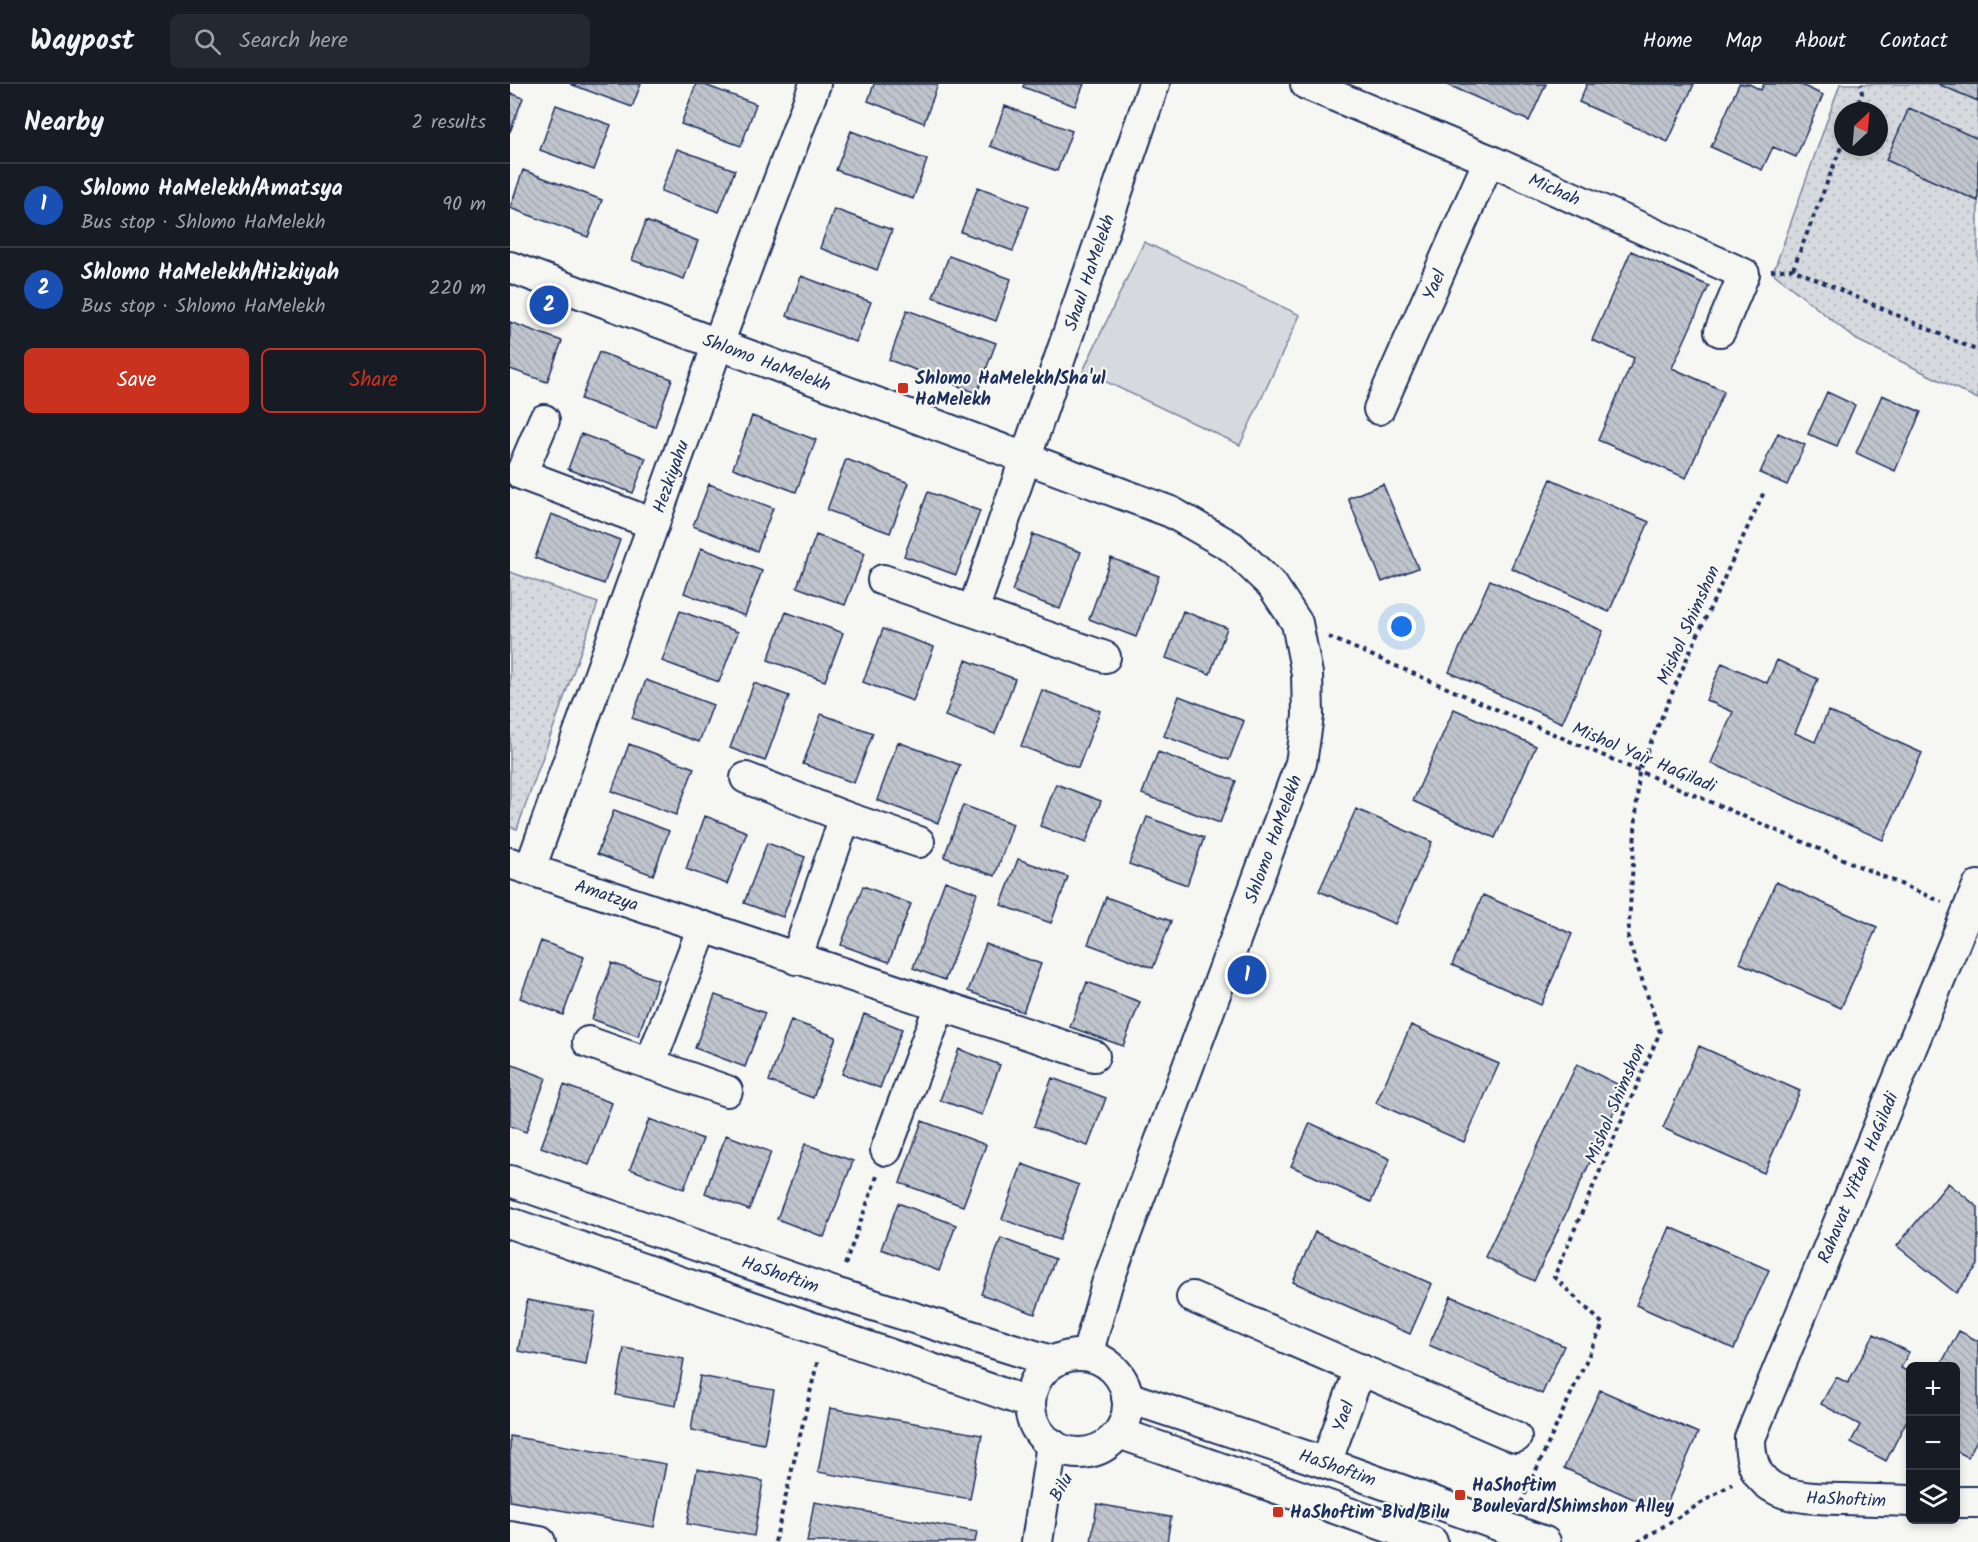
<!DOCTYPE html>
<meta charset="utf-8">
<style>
:root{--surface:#171b24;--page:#242831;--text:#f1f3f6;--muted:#9ea1a6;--line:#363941;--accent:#c8321e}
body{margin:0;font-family:Kalam,sans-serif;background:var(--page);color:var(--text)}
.controls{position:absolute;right:18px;bottom:18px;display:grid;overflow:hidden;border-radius:9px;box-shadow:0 3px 9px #0003}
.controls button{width:54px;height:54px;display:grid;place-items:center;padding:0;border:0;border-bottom:2px solid var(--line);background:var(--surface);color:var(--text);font:30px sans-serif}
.compass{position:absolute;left:1324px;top:18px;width:54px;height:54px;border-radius:50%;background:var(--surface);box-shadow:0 3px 9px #0003;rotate:26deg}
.you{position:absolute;left:892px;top:543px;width:21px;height:21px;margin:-15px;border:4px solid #fff;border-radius:50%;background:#1a73e8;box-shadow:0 0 0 9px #1a73e833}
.badge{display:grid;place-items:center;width:39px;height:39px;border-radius:50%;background:var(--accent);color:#fff;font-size:20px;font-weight:700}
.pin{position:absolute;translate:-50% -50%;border:3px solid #fff;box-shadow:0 2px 6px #0006}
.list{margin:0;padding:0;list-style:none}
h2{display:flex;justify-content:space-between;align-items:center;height:78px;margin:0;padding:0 24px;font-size:26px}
h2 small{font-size:20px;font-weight:400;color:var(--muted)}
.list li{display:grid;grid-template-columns:39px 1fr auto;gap:18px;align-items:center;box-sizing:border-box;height:84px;padding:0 24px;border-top:2px solid var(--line)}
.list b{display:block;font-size:22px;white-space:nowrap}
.list p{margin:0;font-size:20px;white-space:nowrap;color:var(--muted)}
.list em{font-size:20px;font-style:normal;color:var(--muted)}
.actions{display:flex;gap:12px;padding:18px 24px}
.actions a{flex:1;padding:14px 0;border:2px solid var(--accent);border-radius:9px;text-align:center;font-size:21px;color:var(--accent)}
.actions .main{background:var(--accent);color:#fff}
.icon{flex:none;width:33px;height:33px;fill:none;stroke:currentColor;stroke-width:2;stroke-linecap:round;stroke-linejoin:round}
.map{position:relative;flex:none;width:1468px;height:1458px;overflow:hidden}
header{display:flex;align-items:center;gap:36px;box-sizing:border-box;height:84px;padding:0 30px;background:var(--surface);border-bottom:2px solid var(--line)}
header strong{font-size:28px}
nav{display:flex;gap:33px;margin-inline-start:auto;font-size:21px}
.search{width:420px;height:54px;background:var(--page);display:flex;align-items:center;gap:15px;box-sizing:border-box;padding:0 21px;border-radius:9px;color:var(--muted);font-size:22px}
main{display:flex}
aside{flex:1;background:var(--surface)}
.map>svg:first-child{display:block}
.park{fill:url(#park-dots);stroke:#78849e;stroke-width:1.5;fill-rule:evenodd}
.pitch{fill:#d6d9dd;stroke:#78849e;stroke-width:1.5}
.building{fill:url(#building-back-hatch);stroke:#1b2f5e;stroke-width:1.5}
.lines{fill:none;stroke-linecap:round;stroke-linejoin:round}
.minor-casing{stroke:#1b2f5e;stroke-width:34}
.path{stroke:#1b2f5e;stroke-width:4;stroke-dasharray:4.5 4.5;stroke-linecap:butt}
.minor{stroke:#f6f6f2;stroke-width:30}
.poi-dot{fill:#c8321e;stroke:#f6f6f2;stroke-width:2}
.labels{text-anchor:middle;stroke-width:4.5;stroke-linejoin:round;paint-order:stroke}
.street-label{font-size:18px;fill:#1b2f5e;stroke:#f6f6f2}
.poi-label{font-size:18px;font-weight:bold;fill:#1b2f5e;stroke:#f6f6f2;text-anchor:start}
</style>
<header>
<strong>Waypost</strong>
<div class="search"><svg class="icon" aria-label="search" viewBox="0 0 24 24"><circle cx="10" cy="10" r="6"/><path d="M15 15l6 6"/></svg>Search here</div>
<nav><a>Home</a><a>Map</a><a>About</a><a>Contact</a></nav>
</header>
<main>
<aside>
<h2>Nearby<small>2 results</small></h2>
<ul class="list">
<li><span class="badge" style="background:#1a4fb4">1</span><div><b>Shlomo HaMelekh/Amatsya</b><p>Bus stop · Shlomo HaMelekh</p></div><em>90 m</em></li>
<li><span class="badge" style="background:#1a4fb4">2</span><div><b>Shlomo HaMelekh/Hizkiyah</b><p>Bus stop · Shlomo HaMelekh</p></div><em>220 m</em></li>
</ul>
<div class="actions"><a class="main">Save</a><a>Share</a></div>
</aside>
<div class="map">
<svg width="1468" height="1458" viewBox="0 0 1468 1458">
<defs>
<pattern id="park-dots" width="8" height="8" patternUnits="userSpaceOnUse" patternTransform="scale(1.5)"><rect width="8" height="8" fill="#d6d9dd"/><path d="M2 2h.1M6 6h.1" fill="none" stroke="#b7bbc0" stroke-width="1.8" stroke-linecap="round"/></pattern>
<pattern id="building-back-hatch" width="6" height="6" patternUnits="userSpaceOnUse" patternTransform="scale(1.5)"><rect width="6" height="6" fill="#c0c4cd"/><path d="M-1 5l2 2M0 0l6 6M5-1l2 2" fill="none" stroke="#a4a9b2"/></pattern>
</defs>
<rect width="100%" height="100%" fill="#f6f6f2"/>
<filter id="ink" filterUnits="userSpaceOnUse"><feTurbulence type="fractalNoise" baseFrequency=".0167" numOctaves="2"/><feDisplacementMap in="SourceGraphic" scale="12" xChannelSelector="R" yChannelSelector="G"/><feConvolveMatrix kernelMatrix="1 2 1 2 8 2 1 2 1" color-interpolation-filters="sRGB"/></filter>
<g filter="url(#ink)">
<path class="park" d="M1330,0H1468V315L1347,256L1263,189ZM1333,27H1369V63H1333Z
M0,488L88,519L7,745L0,743Z"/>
<path class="pitch" d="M634,158L790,231L730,361L573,287Z"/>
<path class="building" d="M60,0H131L122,23Z
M186,0H192L246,20L231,62L171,40Z
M364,0H428L414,39L358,17Z
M514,0H574L565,22L513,3Z
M936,0H1036L1019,37Z
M1077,0H1184L1158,58L1069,18Z
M1229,0H1239L1251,6L1254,0H1289L1313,11L1286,73L1263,63L1252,86L1201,63Z
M1428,0H1468V17Z
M0,9L13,14L0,48Z
M46,21L101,41L84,86L30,66Z
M495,22L562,47L547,87L480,62Z
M1399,24L1468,55V117L1376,76Z
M341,47L417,76L403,115L326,86Z
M167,65L225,86L209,128L151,107Z
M13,86L92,116L78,153L0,124Z
M468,103L519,122L503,167L451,148Z
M324,125L382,146L367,186L310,164Z
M136,137L188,157L174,195L122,176Z
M1121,167L1199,202L1162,284L1214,307L1176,394L1088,356L1124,274L1082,256Z
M439,172L501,195L486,237L423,213Z
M291,192L361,218L346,258L277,232Z
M397,226L486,259L467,309L379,276Z
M0,238L52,257L37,298L0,285Z
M89,268L162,295L145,343L71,315Z
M1317,308L1345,321L1327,362L1298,350Z
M1372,311L1411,328L1385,387L1346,369Z
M242,332L306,356L286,408L223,384Z
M1268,349L1295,361L1277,401L1250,389Z
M71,350L136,374L123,409L58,385Z
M336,375L399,399L380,449L317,426Z
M1041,395L1139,438L1099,528L1001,484Z
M199,400L263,424L247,467L183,442Z
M873,400L908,484L872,498L838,414Z
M418,408L470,427L446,491L394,472Z
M41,430L110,456L94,500L25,474Z
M523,450L571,468L550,525L502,507Z
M306,451L355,469L335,521L287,503Z
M191,464L252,487L235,532L174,509Z
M601,474L649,492L626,553L579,535Z
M980,496L1093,547L1052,639L939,588Z
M170,527L228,548L209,598L152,577Z
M673,527L717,544L700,590L656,574Z
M276,528L333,549L315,597L258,576Z
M373,545L424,563L403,617L353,598Z
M456,576L505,595L485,650L435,632Z
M1267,576L1308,595L1285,649L1305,658L1318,627L1412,669L1373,756L1201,679L1223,628L1196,616L1212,579L1257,599Z
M136,596L203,621L189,658L122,634Z
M244,599L279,612L255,677L220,664Z
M532,606L590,627L568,684L511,662Z
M669,612L734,637L719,676L654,652Z
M944,625L1026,662L985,754L903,717Z
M311,630L363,649L344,699L293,680Z
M388,658L450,681L428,739L367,716Z
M119,660L184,684L166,731L102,707Z
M648,668L726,697L710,739L632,710Z
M546,700L591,717L576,759L530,742Z
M453,721L503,740L485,792L434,773Z
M846,725L922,758L885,840L809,807Z
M104,726L159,747L143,791L87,770Z
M195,732L237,748L217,800L176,785Z
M637,733L694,754L677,801L619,780Z
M257,759L295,773L273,833L234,819Z
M508,775L558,793L541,839L491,821Z
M435,797L467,809L435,896L403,884Z
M1266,798L1367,843L1331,924L1230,879Z
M353,802L401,820L379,878L331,861Z
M973,811L1062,850L1031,921L942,881Z
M596,813L661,837L643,884L578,860Z
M31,857L74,873L53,931L10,914Z
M476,860L531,880L513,928L458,907Z
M102,879L148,896L128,952L82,935Z
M577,898L630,918L613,962L560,943Z
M205,911L255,929L235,983L185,964Z
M354,930L392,945L370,1004L332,990Z
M281,936L326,953L303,1014L259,997Z
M901,941L989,980L954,1058L866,1019Z
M1189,962L1290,1007L1254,1089L1153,1044Z
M449,965L490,981L472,1031L430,1016Z
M0,980L36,994L16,1048L0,1042Z
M1067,980L1115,1004L1024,1197L975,1173Z
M542,994L596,1014L578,1062L524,1042Z
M54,1001L102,1019L79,1081L31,1063Z
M139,1035L193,1055L174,1105L120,1085Z
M412,1037L476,1061L453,1122L390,1099Z
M800,1039L880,1075L861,1118L781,1082Z
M216,1051L261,1068L239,1126L195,1109Z
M295,1060L343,1077L314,1153L267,1135Z
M512,1080L569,1101L549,1156L492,1135Z
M1438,1099L1468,1123V1181L1446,1209L1387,1162Z
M388,1119L446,1141L429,1187L371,1165Z
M1160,1143L1259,1186L1224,1265L1126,1221Z
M805,1148L922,1200L900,1250L783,1198Z
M491,1154L545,1175L525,1230L471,1210Z
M941,1212L1054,1262L1032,1310L919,1261Z
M17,1216L85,1228L76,1280L8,1267Z
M1449,1247L1468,1257V1354L1458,1373L1446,1367V1282H1430Z
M1364,1250L1399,1268L1391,1284L1400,1289V1330L1376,1377L1341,1358L1350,1341L1311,1320L1326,1293L1338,1299Z
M114,1264L174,1275L166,1322L106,1311Z
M190,1292L264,1306L254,1360L181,1346Z
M1090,1306L1188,1349L1153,1428L1054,1384Z
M320,1324L472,1351L460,1415L308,1388Z
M0,1352L156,1380L144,1443L0,1417Z
M187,1385L253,1397L244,1452L177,1440Z
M304,1418L467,1448L465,1458H297Z
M587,1420L661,1433L657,1458H581Z"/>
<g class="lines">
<defs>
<g id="minor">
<path id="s1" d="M796,0L979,76L1234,190L1210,247"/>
<path id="s2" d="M0,183L661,428L722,463L762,501L787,539L797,590L798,632L791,679L597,1200L577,1271"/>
<path id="s3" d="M869,325L979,76"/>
<path d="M34,336L11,390L144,440"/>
<path d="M373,496L595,573"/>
<path id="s4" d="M463,527L644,0"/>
<path d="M236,694L335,733L409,758"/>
<path id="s5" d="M0,779L584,972"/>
<path id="s6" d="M20,785L208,260L305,0"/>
<path d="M286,875L335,733"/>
<path d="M78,958L217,1007"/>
<path d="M140,980L193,843"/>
<path d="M376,1066L430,921"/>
<path id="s7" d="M0,1097L325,1209L544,1278"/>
<path d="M0,1139L520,1319"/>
<path d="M682,1213L1006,1353"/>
<circle cx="569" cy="1320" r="49"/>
<path id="s8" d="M617,1313L816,1379L1035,1458"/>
<path d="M609,1349L922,1458"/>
<path id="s9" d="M816,1379L850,1285"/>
<path id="s10" d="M1400,1417C1379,1416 1357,1416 1335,1415C1289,1414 1239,1415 1240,1354L1468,802"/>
<path d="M1446,1418H1468"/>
<path d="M0,1453L30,1458"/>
<path d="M527,1458L542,1360"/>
</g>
</defs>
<use href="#minor" class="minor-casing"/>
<path class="path" d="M1345,27L1352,10L1351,0
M1283,185L1333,58
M1261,187L1283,185L1468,267
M819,553L1432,818
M335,1181L367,1092
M1011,1419L1093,1240L1044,1193L1150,948L1118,855L1129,686L1178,572L1254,408
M265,1458L308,1275
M1128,1458L1222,1400"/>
<use href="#minor" class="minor"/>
</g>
</g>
<g class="poi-dot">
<rect x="387" y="298" width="12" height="12" rx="3"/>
<rect x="944" y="1405" width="12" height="12" rx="3"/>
<rect x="762" y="1422" width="12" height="12" rx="3"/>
</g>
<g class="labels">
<g class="street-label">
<text dy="6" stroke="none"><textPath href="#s1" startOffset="270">Michah</textPath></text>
<text dy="6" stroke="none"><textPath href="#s4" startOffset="358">Shaul HaMelekh</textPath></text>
<text dy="6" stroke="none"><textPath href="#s3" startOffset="136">Yael</textPath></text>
<text dy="6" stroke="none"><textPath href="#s2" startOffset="274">Shlomo HaMelekh</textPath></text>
<text dy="6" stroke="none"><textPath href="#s6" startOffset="417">Hezkiyahu</textPath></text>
<text transform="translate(1178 541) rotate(-66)" y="6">Mishol Shimshon</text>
<text transform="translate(1134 673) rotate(23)" y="6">Mishol Yair HaGiladi</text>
<text transform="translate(763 755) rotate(-70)" y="6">Shlomo HaMelekh</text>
<text dy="6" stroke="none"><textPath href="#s5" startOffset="102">Amatzya</textPath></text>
<text transform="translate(1105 1019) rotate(-67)" y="6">Mishol Shimshon</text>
<text dy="6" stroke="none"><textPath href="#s10" startOffset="478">Rahavat Yiftah HaGiladi</textPath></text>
<text dy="6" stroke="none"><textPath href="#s7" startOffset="286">HaShoftim</textPath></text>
<text dy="6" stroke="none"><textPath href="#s9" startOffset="50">Yael</textPath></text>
<text dy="6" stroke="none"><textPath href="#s8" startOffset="222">HaShoftim</textPath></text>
<text transform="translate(551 1403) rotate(-60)" y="6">Bilu</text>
<text transform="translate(1336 1415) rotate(2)" y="6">HaShoftim</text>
</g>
<g class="poi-label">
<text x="405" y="300">Shlomo HaMelekh/Sha'ul<tspan x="405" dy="21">HaMelekh</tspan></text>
<text x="962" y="1407">HaShoftim<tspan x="962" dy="21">Boulevard/Shimshon Alley</tspan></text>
<text x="780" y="1434">HaShoftim Blvd/Bilu</text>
</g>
</g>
</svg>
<div class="controls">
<button>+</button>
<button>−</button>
<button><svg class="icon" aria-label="layers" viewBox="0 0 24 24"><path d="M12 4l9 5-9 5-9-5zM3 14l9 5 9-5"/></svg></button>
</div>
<svg class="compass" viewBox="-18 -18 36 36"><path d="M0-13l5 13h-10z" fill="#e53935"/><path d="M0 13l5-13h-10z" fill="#9ea1a6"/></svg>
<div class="you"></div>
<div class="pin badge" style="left:737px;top:891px;background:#1a4fb4">1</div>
<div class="pin badge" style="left:39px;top:221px;background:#1a4fb4">2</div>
</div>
</main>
